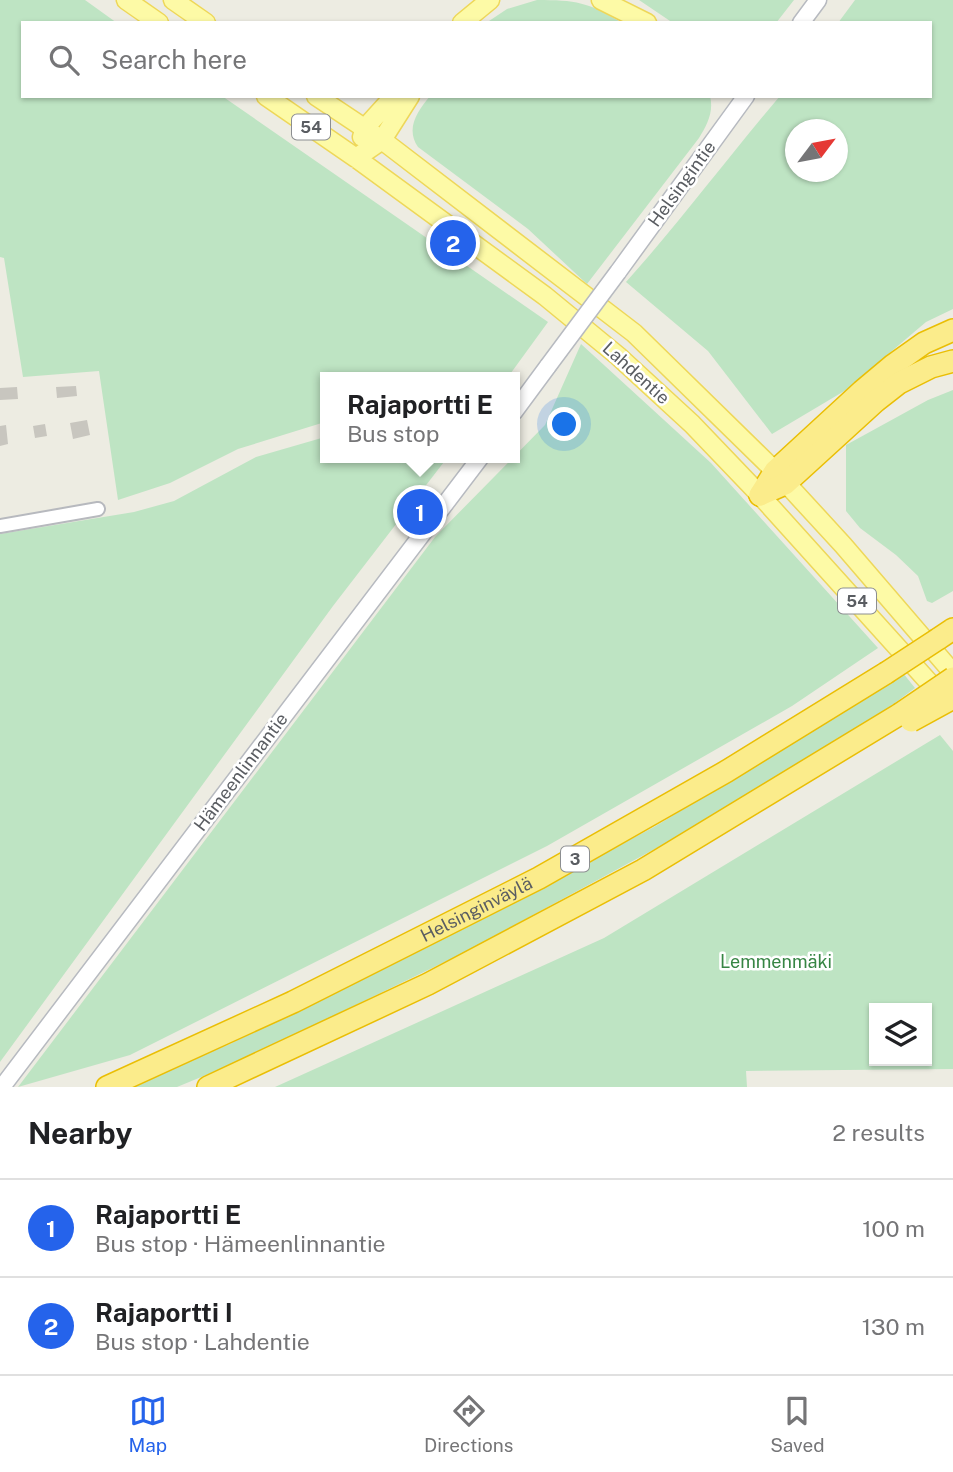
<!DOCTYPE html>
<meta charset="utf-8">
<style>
:root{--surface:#fff;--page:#f2f2f2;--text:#202124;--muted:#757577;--line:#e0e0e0;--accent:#2563eb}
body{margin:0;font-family:"Public Sans",sans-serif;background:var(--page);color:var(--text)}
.controls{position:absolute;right:21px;bottom:21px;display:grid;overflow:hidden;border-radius:0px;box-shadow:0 2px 5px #0004}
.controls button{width:63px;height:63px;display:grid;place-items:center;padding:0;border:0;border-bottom:2px solid var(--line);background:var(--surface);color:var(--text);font:35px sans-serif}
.compass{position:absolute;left:785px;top:119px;width:63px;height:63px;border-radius:50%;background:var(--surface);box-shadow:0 2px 5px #0004;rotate:58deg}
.you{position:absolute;left:565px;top:425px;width:24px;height:24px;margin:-18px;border:5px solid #fff;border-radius:50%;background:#1a73e8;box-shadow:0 0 0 10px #1a73e833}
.badge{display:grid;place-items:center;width:46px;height:46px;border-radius:50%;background:var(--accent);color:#fff;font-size:23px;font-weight:700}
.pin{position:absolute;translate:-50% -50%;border:4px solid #fff;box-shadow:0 2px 7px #0006}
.popup{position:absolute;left:320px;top:372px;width:200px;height:91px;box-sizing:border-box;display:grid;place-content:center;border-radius:0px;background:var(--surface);filter:drop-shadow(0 2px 5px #0005);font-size:23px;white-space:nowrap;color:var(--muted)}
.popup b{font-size:26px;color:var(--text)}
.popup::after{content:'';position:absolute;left:50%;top:100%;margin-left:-14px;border:14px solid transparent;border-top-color:var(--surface)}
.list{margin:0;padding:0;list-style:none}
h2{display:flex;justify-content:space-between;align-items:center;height:91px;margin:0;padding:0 28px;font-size:30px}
h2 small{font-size:23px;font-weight:400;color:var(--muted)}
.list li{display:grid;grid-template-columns:46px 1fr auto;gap:21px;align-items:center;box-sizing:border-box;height:98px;padding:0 28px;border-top:2px solid var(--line)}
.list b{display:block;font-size:26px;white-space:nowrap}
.list p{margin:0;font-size:23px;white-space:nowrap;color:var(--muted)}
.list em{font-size:23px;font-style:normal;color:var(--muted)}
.icon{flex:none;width:38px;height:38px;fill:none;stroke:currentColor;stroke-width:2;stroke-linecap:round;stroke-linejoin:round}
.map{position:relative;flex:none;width:953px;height:1087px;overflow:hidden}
.search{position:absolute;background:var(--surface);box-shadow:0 2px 5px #0004;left:21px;right:21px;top:21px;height:77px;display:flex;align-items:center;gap:18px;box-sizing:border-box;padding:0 24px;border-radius:0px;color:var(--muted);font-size:26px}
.sheet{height:287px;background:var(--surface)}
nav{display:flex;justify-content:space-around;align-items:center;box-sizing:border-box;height:98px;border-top:2px solid var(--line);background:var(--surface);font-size:19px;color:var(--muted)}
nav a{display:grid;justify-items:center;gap:4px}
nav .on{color:var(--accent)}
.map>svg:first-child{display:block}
.green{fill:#bee4c3;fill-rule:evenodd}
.building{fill:#c8c6bf}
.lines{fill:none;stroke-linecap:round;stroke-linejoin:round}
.minor-casing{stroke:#b7b9be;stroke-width:16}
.secondary-casing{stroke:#b7bac0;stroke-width:19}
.primary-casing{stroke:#eed759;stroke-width:21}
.motorway-casing{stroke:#eabe04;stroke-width:24}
.minor{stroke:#fff;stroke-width:12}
.secondary{stroke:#fff;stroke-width:16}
.primary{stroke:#fdfaa6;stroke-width:18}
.motorway{stroke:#fbec8b;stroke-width:21}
.secondary-bridge-casing{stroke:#b7bac0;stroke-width:19;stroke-linecap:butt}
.motorway-bridge-casing{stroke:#eabe04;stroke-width:24;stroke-linecap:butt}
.secondary-bridge{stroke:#fff;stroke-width:16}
.motorway-bridge{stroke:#fbec8b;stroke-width:21}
.labels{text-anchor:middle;stroke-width:5;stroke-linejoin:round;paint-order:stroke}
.shield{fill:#fff;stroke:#8c8e91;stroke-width:2}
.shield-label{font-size:16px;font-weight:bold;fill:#5a5d62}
.street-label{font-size:18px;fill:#5a5d62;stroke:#fff}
.park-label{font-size:18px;fill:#378544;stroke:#fff}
</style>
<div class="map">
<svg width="953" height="1087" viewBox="0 0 953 1087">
<rect width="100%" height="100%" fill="#edece2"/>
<path class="green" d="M0,0H85L117,23H23V96H222L548,322L508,377H326L325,422L238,449L170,483L118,500L99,371L23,377L4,258L0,257Z
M537,0C575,0 589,2 622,23H486L507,9Z
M639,0H794L776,23H673Z
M855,0H953V309L926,322L846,390L772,434L708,351L626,282C680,222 728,157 780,96H930V23H838ZM796,130H838V172H796Z
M430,96H710C714,112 707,125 699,138L587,284L528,229L418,147C405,128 418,111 430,96Z
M581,344L711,463L878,648L792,706L547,846L130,1055L18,1087L435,537L545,425Z
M953,390V591L932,603L927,601L918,576L896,555L860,528L846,511V445L928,400Z
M325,437L326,458H447L333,606L0,1062V534L134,512L174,501L256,457Z
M903,673L915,688L876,717L664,844L461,954L240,1061L177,1087H125L230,1044L450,935L654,827L864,700Z
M940,735L953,751V1069L746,1071L747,1087H275L604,938ZM874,1008H927V1061H874Z"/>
<path class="building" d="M76,386L77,396L57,398L56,387Z
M17,387L18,399L0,400V388Z
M87,420L90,435L73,439L70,423Z
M45,424L47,436L35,438L33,426Z
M6,425L8,444L0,446V426Z"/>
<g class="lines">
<defs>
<path id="minor" d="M0,526L98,509"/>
<path id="secondary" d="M801,23L818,0
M618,272L746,96
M514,412L548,366
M2,1087L480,458"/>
<path id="primary" d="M126,0L159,23
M173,0L206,23
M601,0L647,23
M462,23L490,0
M266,96L356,158L545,296L618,356L692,424L760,495L944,699
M316,96L382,140L634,333L775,471L843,545L953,673
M362,137L365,128L394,96
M356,158L382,140L410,96"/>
<g id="motorway">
<path d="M760,495L775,471L862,391L893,365L924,343L953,330"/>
<path d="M760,495L785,484L876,401L899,383L931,367L953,361"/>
<path d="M938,639L953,629"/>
<path id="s1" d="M107,1087L293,1002L539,878L727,771L886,673"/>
<path d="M208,1087L428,984L643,870L900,714"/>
</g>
</defs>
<use href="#minor" class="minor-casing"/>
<use href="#secondary" class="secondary-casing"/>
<use href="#primary" class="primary-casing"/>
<use href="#motorway" class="motorway-casing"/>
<use href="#minor" class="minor"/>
<use href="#secondary" class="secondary"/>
<use href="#primary" class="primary"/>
<use href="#motorway" class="motorway"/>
<defs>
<path id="secondary-bridge" d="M548,366L618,272"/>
<path id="motorway-bridge" d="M886,673L938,639
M900,714L953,678
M911,721L953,698"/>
</defs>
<use href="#secondary-bridge" class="secondary-bridge-casing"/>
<use href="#motorway-bridge" class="motorway-bridge-casing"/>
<use href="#secondary-bridge" class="secondary-bridge"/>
<use href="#motorway-bridge" class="motorway-bridge"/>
</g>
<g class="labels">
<g class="shield">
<rect x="292" y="114.5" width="38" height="25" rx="5"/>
<rect x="838" y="588.5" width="38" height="25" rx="5"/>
<rect x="561" y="846.5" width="28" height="25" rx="5"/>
</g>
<g class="shield-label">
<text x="311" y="133">54</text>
<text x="857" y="607">54</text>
<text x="575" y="865">3</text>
</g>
<g class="street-label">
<text transform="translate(682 184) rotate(-54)" y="6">Helsingintie</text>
<text transform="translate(636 373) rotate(42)" y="6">Lahdentie</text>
<text transform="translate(241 772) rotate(-53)" y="6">Hämeenlinnantie</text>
<text dy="6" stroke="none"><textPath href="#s1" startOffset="410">Helsinginväylä</textPath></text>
</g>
<g class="park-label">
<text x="776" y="968">Lemmenmäki</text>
</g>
</g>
</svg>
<div class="controls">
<button><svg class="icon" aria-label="layers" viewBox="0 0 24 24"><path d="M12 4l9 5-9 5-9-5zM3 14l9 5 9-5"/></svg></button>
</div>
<svg class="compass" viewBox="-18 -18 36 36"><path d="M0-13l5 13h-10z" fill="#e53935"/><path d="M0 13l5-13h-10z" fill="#757577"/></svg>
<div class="you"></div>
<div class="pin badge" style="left:420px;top:512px">1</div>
<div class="popup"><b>Rajaportti E</b>Bus stop</div>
<div class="pin badge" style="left:453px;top:243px">2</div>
<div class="search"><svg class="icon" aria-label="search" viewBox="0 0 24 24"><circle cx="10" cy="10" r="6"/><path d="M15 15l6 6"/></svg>Search here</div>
</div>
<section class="sheet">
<h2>Nearby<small>2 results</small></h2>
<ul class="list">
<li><span class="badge">1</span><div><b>Rajaportti E</b><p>Bus stop · Hämeenlinnantie</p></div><em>100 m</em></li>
<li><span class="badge">2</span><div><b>Rajaportti I</b><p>Bus stop · Lahdentie</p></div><em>130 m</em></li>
</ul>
</section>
<nav>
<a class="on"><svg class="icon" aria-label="map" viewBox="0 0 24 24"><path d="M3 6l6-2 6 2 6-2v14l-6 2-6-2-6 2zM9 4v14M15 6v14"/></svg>Map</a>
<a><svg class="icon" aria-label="directions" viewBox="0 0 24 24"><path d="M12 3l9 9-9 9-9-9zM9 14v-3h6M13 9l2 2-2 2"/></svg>Directions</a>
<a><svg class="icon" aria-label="saved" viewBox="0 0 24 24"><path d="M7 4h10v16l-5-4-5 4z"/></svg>Saved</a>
</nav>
